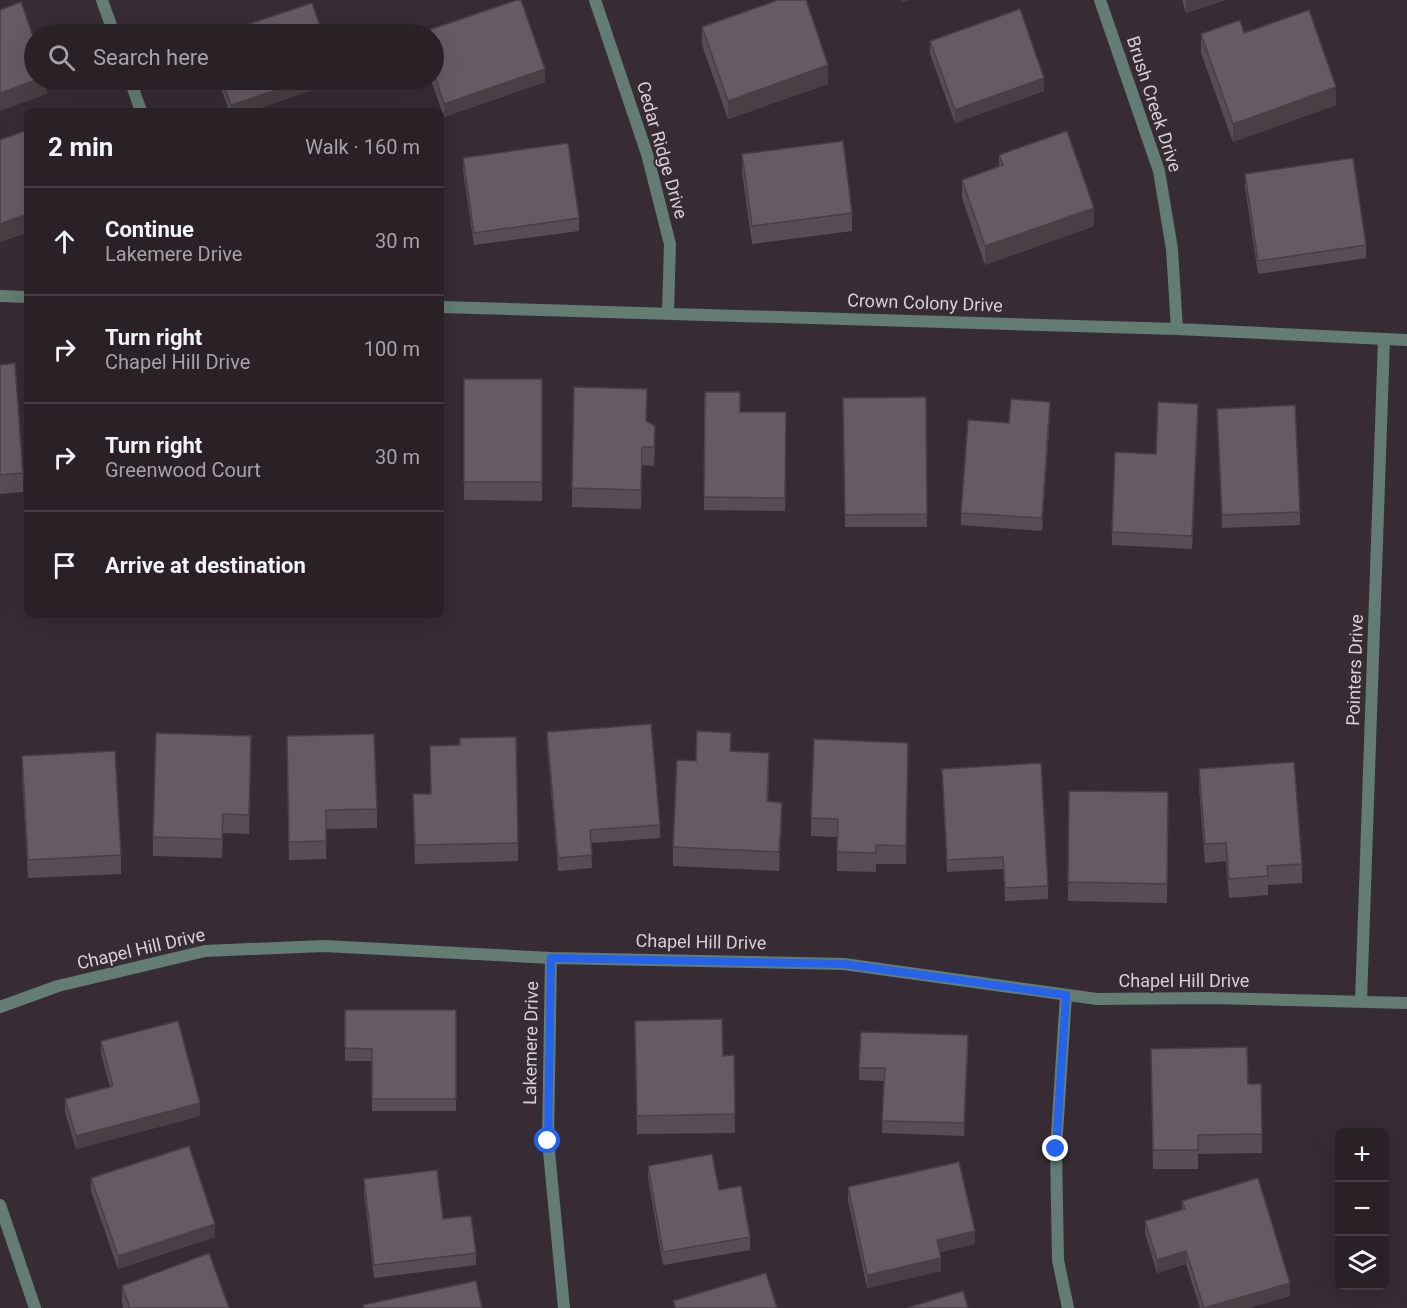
<!DOCTYPE html>
<meta charset="utf-8">
<style>
:root{--surface:#2a2127;--page:#32292f;--text:#f1f3f6;--muted:#a5a3a7;--line:#463e44}
body{margin:0;font-family:Roboto,sans-serif;background:var(--page);color:var(--text)}
.controls{position:absolute;right:18px;bottom:18px;display:grid;overflow:hidden;border-radius:9px;box-shadow:0 6px 24px #0002}
.controls button{width:54px;height:54px;display:grid;place-items:center;padding:0;border:0;border-bottom:2px solid var(--line);background:var(--surface);color:var(--text);font:30px sans-serif}
.stop{position:absolute;width:18px;height:18px;margin:-14px;border:4px solid #2563eb;border-radius:50%;background:#fff}
.stop.end{background:#2563eb;border-color:#fff;box-shadow:0 2px 6px #0008}
.list{margin:0;padding:0;list-style:none}
h2{display:flex;justify-content:space-between;align-items:center;height:78px;margin:0;padding:0 24px;font-size:26px}
h2 small{font-size:20px;font-weight:400;color:var(--muted)}
.list li{display:grid;grid-template-columns:39px 1fr auto;gap:18px;align-items:center;box-sizing:border-box;height:108px;padding:0 24px;border-top:2px solid var(--line)}
.list b{display:block;font-size:22px;white-space:nowrap}
.list p{margin:0;font-size:20px;white-space:nowrap;color:var(--muted)}
.list em{font-size:20px;font-style:normal;color:var(--muted)}
.icon{flex:none;width:33px;height:33px;fill:none;stroke:currentColor;stroke-width:2;stroke-linecap:round;stroke-linejoin:round}
.map{position:relative;flex:none;width:1407px;height:1308px;overflow:hidden}
.search{position:absolute;background:var(--surface);box-shadow:0 6px 24px #0002;left:24px;top:24px;width:420px;height:66px;display:flex;align-items:center;gap:15px;box-sizing:border-box;padding:0 21px;border-radius:33px;color:var(--muted);font-size:22px}
.panel{position:absolute;background:var(--surface);box-shadow:0 6px 24px #0002;left:24px;top:108px;width:420px;height:510px;border-radius:9px}
.map>svg:first-child{display:block}
.lines{fill:none;stroke-linecap:round;stroke-linejoin:round}
.street{stroke:#637d74;stroke-width:12}
.wall{fill:#594d55}
.shaded-wall{fill:#493f45}
.building{fill:#685a63;stroke:#493f45;stroke-width:1.5}
.route{stroke:#2563eb;stroke-width:8}
.labels{text-anchor:middle;stroke-width:4.5;stroke-linejoin:round;paint-order:stroke}
.street-label{font-size:18px;fill:#d8d0d5;stroke:#382c34}
</style>
<div class="map">
<svg width="1407" height="1308" viewBox="0 0 1407 1308">
<rect width="100%" height="100%" fill="#382c34"/>
<g class="lines">
<path class="street" d="M102,0L114,34
M595,0L647,154L670,244L668,313
M1100,0L1159,171L1172,249L1177,329
M130,80L141,111
M0,296L27,297
M441,307L1177,329L1407,340
M551,958L548,1141L564,1308
M1066,995L1056,1149L1058,1260L1068,1308
M1361,1002L1384,340
M0,1007L58,986L205,951L324,946L551,958L844,964L1097,999L1210,998L1407,1003
M0,1205L35,1308"/>
</g>
<path class="wall" d="M1182,0H1226L1186,13Z
M702,27L828,84L728,119L702,45Z
M1244,33L1336,105L1233,142L1201,53V34Z
M434,34L545,82L444,117L431,80H434Z
M930,41L1044,91L955,123L930,54Z
M218,80H335V82L252,111H229Z
M742,154L852,213V231L752,244L742,173Z
M999,155L1094,226L985,265L962,198V180L999,166Z
M463,158L579,218V231L474,245L463,171Z
M1245,174L1366,245V258L1258,274L1245,187Z
M0,365L23,473V492L0,494Z
M464,379H542V501L464,500Z
M705,392L740,412H786L785,511L704,510Z
M926,397L927,527H845L843,398Z
M1217,409L1300,512V525L1222,528Z
M1050,415L1042,531L961,525V513L1009,423Z
M1198,416L1192,549L1112,545V532L1156,454Z
M647,421L655,445L654,466L642,465L641,509L572,507V488Z
M547,732L660,825V838L591,843L592,868L558,871L547,745Z
M460,738L518,843V861L415,864L413,813L431,794L430,746L460,745Z
M731,751L769,772L768,801L782,821L779,871L673,866V847L696,761Z
M287,754L377,809V828L326,829V859L289,860Z
M251,755L249,834L223,833L222,858L153,856V837Z
M22,756L121,855V874L28,878L22,775Z
M908,761L906,864H876V872L837,871V837L811,836V818Z
M942,769L1048,886V899L1005,901L1003,869L947,872Z
M1199,769L1302,864V883L1268,885V895L1229,898L1226,861L1205,863L1199,788Z
M1069,791L1168,792L1167,903L1068,901Z
M345,1010H456V1111H372V1061H345Z
M635,1039L723,1056L734,1055L735,1133L637,1134Z
M101,1041L200,1116L76,1149L65,1112V1099L110,1087L101,1054Z
M968,1048L964,1136L882,1133L884,1081L859,1080V1068Z
M1151,1049L1248,1084H1261L1262,1153L1198,1154V1169H1153Z
M648,1166L719,1190L750,1237V1250L663,1265L648,1178Z
M91,1178L215,1237L118,1269L91,1191Z
M364,1179L443,1219L476,1253V1265L374,1278L364,1192Z
M848,1187L975,1244L940,1252L941,1271L867,1288L848,1200Z
M1182,1201L1290,1296L1249,1308H1200L1186,1264L1157,1273L1145,1233V1221L1182,1209Z
M122,1286L229,1308H123L122,1304Z"/>
<path class="shaded-wall" d="M901,0H909L901,3Z
M1186,0H1226L1186,13Z
M828,65V84L728,119V101Z
M545,69V82L444,117V104Z
M1044,78V91L955,123V110Z
M36,80H47V94L0,111V93Z
M306,80H335V82L252,111H231V105Z
M1336,87V105L1233,142V124Z
M1094,208V226L985,265V246Z
M27,214V233L0,242V224Z
M1050,402V415L1042,531V518Z
M1198,404V416L1192,549V536Z
M769,753V772L767,820V801Z
M782,803V821L779,871V852Z
M200,1103V1116L76,1149V1136Z
M215,1224V1237L118,1269V1256Z
M975,1231V1244L937,1253V1240Z
M1186,1251V1264L1157,1273V1260Z
M941,1258V1271L867,1288V1275Z
M1290,1283V1296L1249,1308H1206Z"/>
<path class="building" d="M517,0H521L545,69L444,104L434,73V34H420V33Z
M778,0H806L828,65L728,101L702,27Z
M21,2L34,39V80H36L0,93V10Z
M312,3L323,34H219Z
M1020,9L1044,78L955,110L930,41Z
M1309,10L1336,87L1233,124L1201,34L1240,20L1244,33Z
M222,80H306L231,105Z
M27,130V214L0,224V140Z
M1067,131L1094,208L985,246L962,180L1003,165L999,155Z
M843,141L852,213L752,226L742,154Z
M568,143L579,218L474,233L463,158Z
M1353,158L1366,245L1258,261L1245,174Z
M15,363L23,473L0,475V365Z
M464,379H542V482H464Z
M574,387L647,389L646,421L655,426L654,447H642L641,490L572,488Z
M705,392H740V412H786L785,498L704,497Z
M926,397L927,514L845,515L843,398Z
M1011,399L1050,402L1042,518L961,513L968,420L1009,423Z
M1158,402L1198,404L1192,536L1112,532L1115,452L1156,454Z
M1295,405L1300,512L1222,515L1217,409Z
M651,724L660,825L590,830L592,855L558,858L547,732Z
M697,731L731,733L730,751L769,753L767,801L782,803L779,852L673,847L677,760L696,761Z
M156,733L251,736L249,815L223,814L222,839L153,837Z
M374,734L377,809L326,810V841L289,842L287,736Z
M516,737L518,843L415,845L413,794H431L430,746L460,745V738Z
M814,739L908,743L906,846L876,845V853L837,852L838,819L811,818Z
M115,751L121,855L28,860L22,756Z
M1294,762L1302,864L1267,866L1268,876L1229,879L1226,843L1205,844L1199,769Z
M1041,763L1048,886L1005,888L1003,857L947,860L942,769Z
M1069,791L1168,792L1167,884L1068,882Z
M345,1010H456V1099H372V1049L345,1048Z
M722,1019L723,1056L734,1055L735,1114L637,1116L635,1021Z
M178,1021L200,1103L76,1136L65,1099L113,1086L101,1041Z
M861,1032L968,1035L964,1123L882,1121L885,1068H859Z
M1247,1047L1248,1084H1261L1262,1134L1198,1135V1150H1153L1151,1049Z
M189,1146L215,1224L118,1256L91,1178Z
M712,1154L719,1190L741,1186L750,1237L663,1252L648,1166Z
M959,1162L975,1231L937,1240L941,1258L867,1275L848,1187Z
M437,1170L443,1219L471,1216L476,1253L374,1265L364,1179Z
M1258,1178L1290,1283L1204,1308L1186,1251L1157,1260L1145,1221L1185,1209L1182,1201Z
M209,1253L229,1308H130L122,1286Z
M766,1273L777,1308H676L673,1301Z
M476,1281L482,1308H364L363,1305Z
M963,1291L968,1308H907Z"/>
<g class="lines">
<path class="route" d="M548,1141L551,958L844,964L1066,995L1056,1149"/>
</g>
<g class="labels">
<g class="street-label">
<text transform="translate(1154 104) rotate(72)" y="6">Brush Creek Drive</text>
<text transform="translate(662 150) rotate(74)" y="6">Cedar Ridge Drive</text>
<text transform="translate(925 303) rotate(2)" y="6">Crown Colony Drive</text>
<text transform="translate(1355 670) rotate(-88)" y="6">Pointers Drive</text>
<text transform="translate(701 942) rotate(1)" y="6">Chapel Hill Drive</text>
<text transform="translate(141 949) rotate(-13)" y="6">Chapel Hill Drive</text>
<text x="1184" y="987">Chapel Hill Drive</text>
<text transform="translate(531 1043) rotate(-89)" y="6">Lakemere Drive</text>
</g>
</g>
</svg>
<div class="controls">
<button>+</button>
<button>−</button>
<button><svg class="icon" aria-label="layers" viewBox="0 0 24 24"><path d="M12 4l9 5-9 5-9-5zM3 14l9 5 9-5"/></svg></button>
</div>
<div class="stop" style="left:548px;top:1141px"></div>
<div class="stop end" style="left:1056px;top:1149px"></div>
<div class="search"><svg class="icon" aria-label="search" viewBox="0 0 24 24"><circle cx="10" cy="10" r="6"/><path d="M15 15l6 6"/></svg>Search here</div>
<section class="panel">
<h2>2 min<small>Walk · 160 m</small></h2>
<ul class="list">
<li><svg class="icon" aria-label="ahead" viewBox="0 0 24 24"><path d="M12 20V5M6 11l6-6 6 6"/></svg><div><b>Continue</b><p>Lakemere Drive</p></div><em>30 m</em></li>
<li><svg class="icon" aria-label="right" viewBox="0 0 24 24"><path d="M7 20v-9h11M14 6l5 5-5 5"/></svg><div><b>Turn right</b><p>Chapel Hill Drive</p></div><em>100 m</em></li>
<li><svg class="icon" aria-label="right" viewBox="0 0 24 24"><path d="M7 20v-9h11M14 6l5 5-5 5"/></svg><div><b>Turn right</b><p>Greenwood Court</p></div><em>30 m</em></li>
<li><svg class="icon" aria-label="arrive" viewBox="0 0 24 24"><path d="M6 21V4h12l-3 4 3 4H6"/></svg><div><b>Arrive at destination</b></div></li>
</ul>
</section>
</div>
